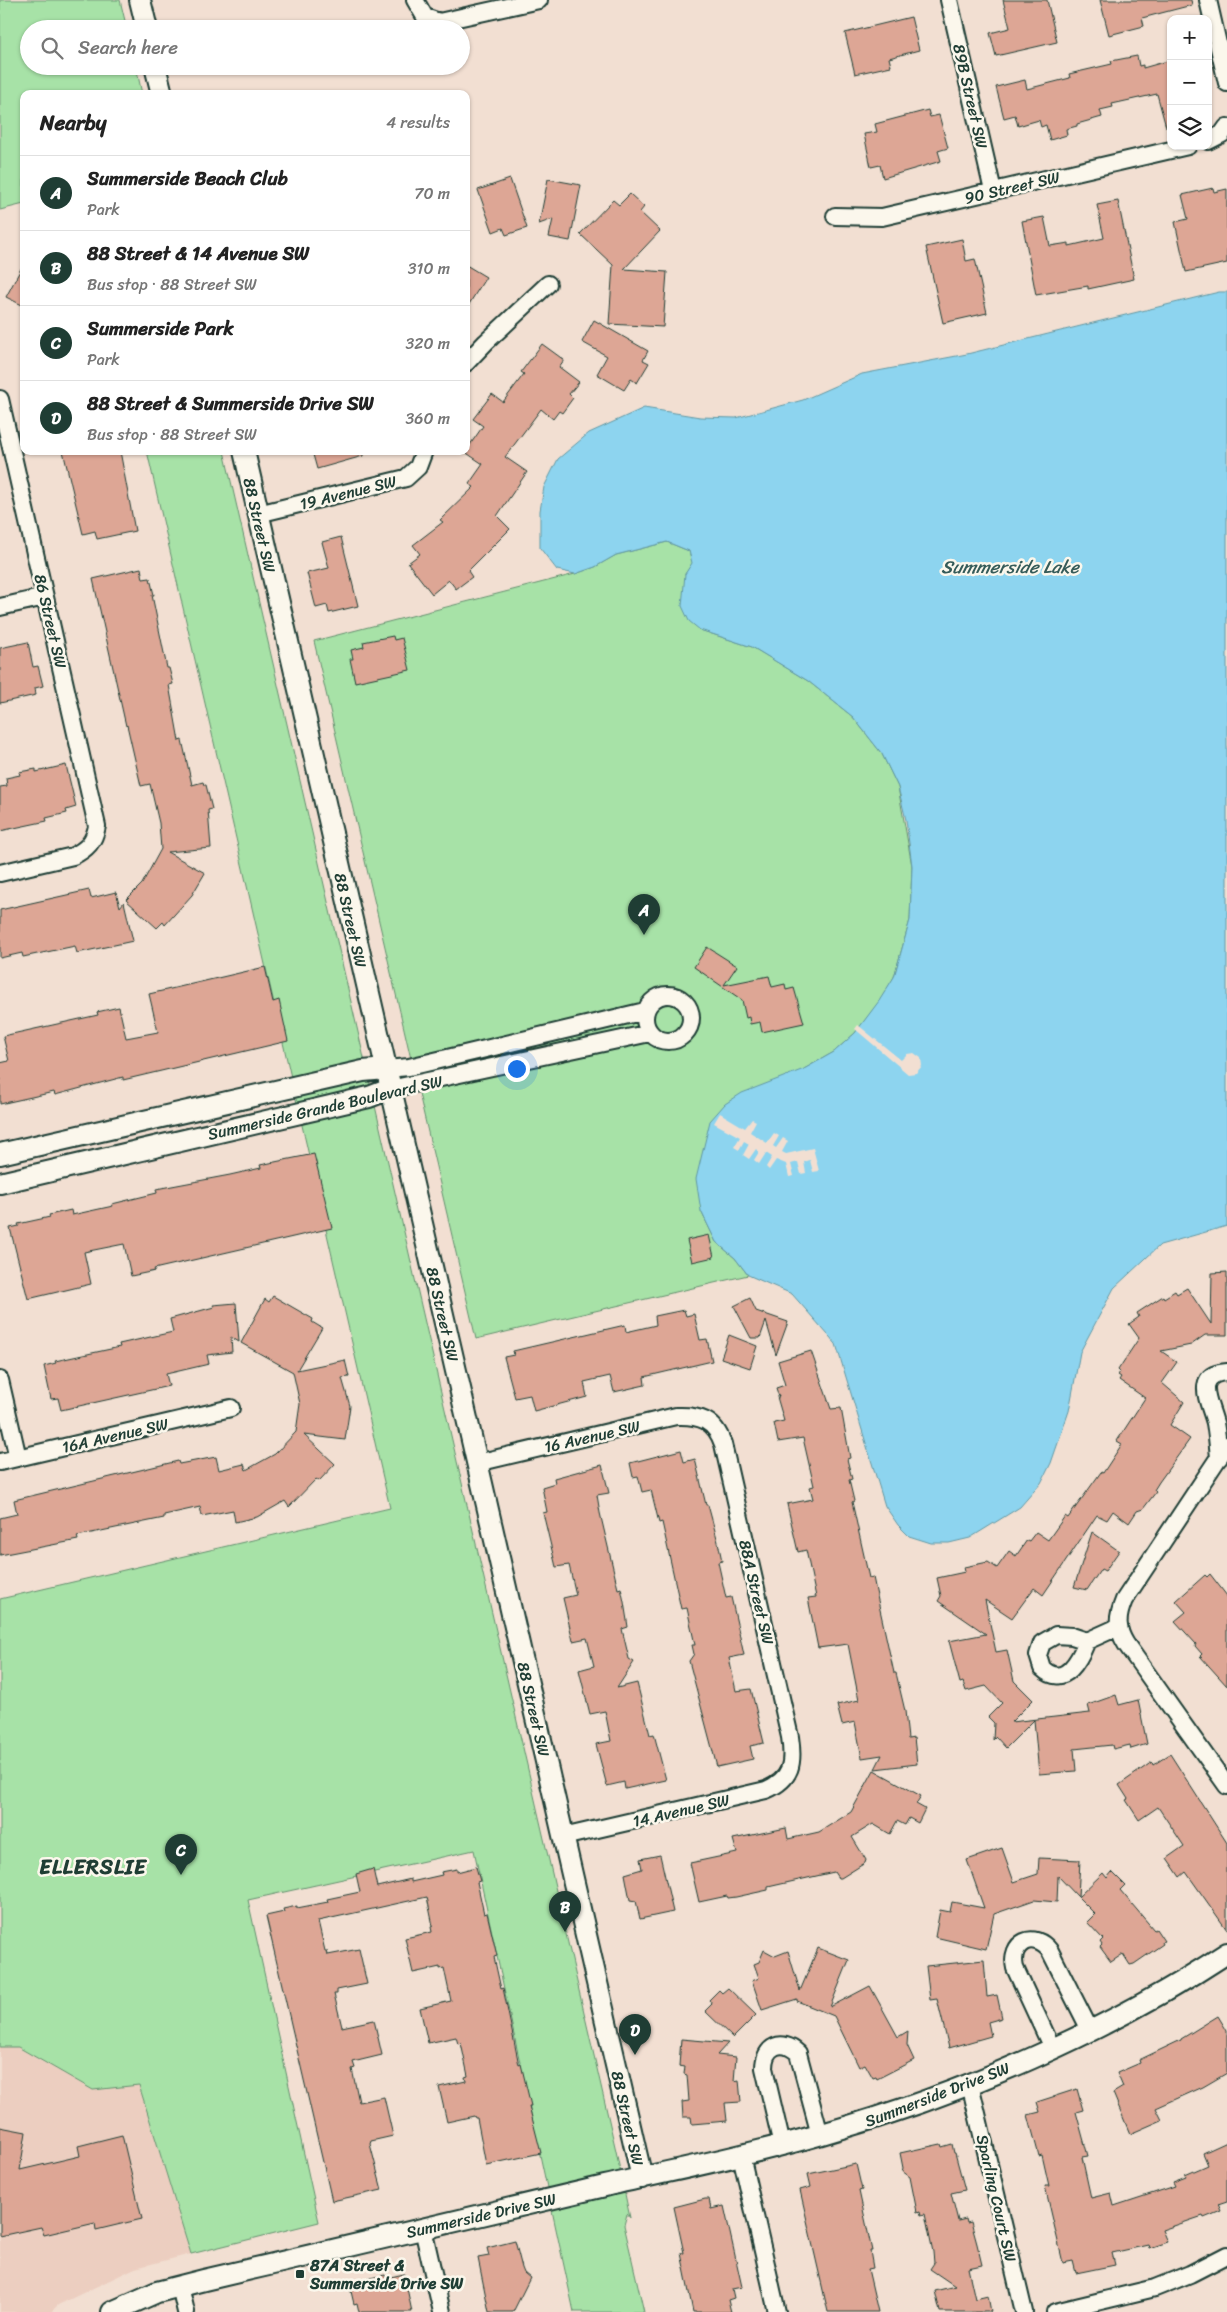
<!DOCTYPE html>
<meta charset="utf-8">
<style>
:root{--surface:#fff;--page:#f2f2f2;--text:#222;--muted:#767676;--line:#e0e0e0;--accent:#1f3d34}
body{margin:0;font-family:Sriracha,sans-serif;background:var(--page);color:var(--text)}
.controls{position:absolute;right:15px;top:15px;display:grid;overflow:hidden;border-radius:10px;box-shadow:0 1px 4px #0004}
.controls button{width:45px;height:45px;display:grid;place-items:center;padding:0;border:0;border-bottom:1px solid var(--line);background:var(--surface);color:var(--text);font:25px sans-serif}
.you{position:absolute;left:516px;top:1068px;width:18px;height:18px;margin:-12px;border:4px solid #fff;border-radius:50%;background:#1a73e8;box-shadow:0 0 0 8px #1a73e833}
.badge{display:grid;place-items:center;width:32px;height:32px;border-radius:50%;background:var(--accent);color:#fff;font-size:16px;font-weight:700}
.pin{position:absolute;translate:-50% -41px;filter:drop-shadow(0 1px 2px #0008)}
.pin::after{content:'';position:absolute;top:26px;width:18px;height:15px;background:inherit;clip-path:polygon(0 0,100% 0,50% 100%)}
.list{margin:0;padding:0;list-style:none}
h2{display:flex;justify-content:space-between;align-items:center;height:65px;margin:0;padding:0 20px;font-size:21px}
h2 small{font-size:16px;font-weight:400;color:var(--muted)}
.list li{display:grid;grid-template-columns:32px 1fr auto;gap:15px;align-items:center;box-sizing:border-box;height:75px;padding:0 20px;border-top:1px solid var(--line)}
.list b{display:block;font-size:19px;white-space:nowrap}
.list p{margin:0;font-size:16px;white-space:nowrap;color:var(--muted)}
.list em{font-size:16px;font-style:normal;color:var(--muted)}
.icon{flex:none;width:28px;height:28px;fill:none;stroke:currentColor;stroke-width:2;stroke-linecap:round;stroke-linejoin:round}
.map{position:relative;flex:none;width:1227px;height:2312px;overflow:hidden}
.search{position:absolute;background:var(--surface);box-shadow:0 1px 4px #0004;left:20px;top:20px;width:450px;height:55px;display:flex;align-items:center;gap:12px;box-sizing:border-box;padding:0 18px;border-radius:28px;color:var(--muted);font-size:19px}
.panel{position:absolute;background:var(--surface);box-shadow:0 1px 4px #0004;left:20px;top:90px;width:450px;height:365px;border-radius:10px}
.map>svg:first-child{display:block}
.built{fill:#eccec0}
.green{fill:#a7e2a7;stroke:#63906e}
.water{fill:#8dd4ef;stroke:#6198a4}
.pier{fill:#f2dfd2}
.building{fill:#dda695;stroke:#1f3d34}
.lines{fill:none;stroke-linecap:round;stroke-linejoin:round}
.minor-casing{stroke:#1f3d34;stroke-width:20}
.tertiary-casing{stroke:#1f3d34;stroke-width:24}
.minor{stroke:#fbf7ec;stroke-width:16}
.tertiary{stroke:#fbf7ec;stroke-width:20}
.poi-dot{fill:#1f3d34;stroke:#fbf7ec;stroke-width:2}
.labels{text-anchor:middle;stroke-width:5;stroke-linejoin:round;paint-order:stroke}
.street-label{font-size:16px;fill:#1f3d34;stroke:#fbf7ec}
.poi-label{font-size:16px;font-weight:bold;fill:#1f3d34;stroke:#fbf7ec;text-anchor:start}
.water-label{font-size:18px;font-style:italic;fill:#355b59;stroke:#fbf7ec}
.district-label{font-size:21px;font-weight:bold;letter-spacing:1px;fill:#1f3d34;stroke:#fbf7ec}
</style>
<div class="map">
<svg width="1227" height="2312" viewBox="0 0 1227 2312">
<rect width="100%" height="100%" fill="#f2dfd2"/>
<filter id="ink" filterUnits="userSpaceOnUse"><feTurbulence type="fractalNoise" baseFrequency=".02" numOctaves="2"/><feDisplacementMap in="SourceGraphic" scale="10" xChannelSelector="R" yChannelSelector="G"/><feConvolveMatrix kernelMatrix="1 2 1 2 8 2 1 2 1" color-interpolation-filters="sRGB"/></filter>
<g filter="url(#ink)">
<path class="built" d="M0,2047H18L93,2090L139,2085L191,2254L135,2268L58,2305L51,2312H0Z"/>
<path class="green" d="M0,0H120L127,29H29V66H136L142,94H24V204L0,210Z
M147,451H224L616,2151L630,2218L627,2214L624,2225L644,2312H574L474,1850L248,1900L319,2222L191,2254L139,2085L93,2090L18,2047H0V1599L390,1508Z
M667,542L689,551L693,563L685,574L700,630L752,647L808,681L853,717L882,754L898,787L912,866L910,920L894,977L880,1001L855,1033L834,1052L804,1069L701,1211L716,1242L735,1258L748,1275L476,1339L314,641L575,574L595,567L616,555Z"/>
<path class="water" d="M1219,292H1227V1226L1160,1245L1114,1288L1080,1352L1069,1411L1051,1463L1041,1483L1020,1507L970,1538L949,1543H931L909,1536L898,1525L885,1506L836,1344L792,1294L748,1275L735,1258L716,1242L701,1211L696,1179L710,1121L725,1104L742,1093L804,1069L834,1052L855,1033L879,1001L894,977L910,920L912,866L906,820L898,787L882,754L853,717L808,681L752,647L700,630L689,621L682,606L685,574L692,563L689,551L667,542L616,555L595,567L575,574L557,570L540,548V511L544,487L558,459L589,433L644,408L700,417L736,418L803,400L862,374L967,354Z"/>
<path class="pier" d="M858,1025L901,1060L907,1054L914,1053L921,1058L922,1066L916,1073L908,1074L855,1029Z
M720,1113L745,1128L752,1119L756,1121L750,1132L767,1143L774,1133L779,1136L773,1146L776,1148L783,1138L788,1141L782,1152L786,1154L813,1148L819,1171L813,1172L810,1160L804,1162L806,1173L801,1174L798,1162L791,1164L794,1176L789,1177L786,1164L776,1160L769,1170L766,1167L772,1157L766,1153L759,1164L754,1160L759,1152L756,1149L749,1159L743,1155L749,1144L744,1141L739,1150L734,1147L740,1137L714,1123Z"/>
<path class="building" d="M1003,0H1047L1057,42L996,56L990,33L1010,28Z
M1100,0H1191L1192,5L1142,18L1144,26L1109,35Z
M911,17L919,50L889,58L891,66L855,74L845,33Z
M1137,56L1139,66L1143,65V68L1171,60V127H1166L1157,94L1112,104L1113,107L1100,110L1102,117L1077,124V126L1066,129L1067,135L1050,140L1046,125L1041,127L1039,120L1018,126L1015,115L1004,118L996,87L1025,80L1027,89L1070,78L1069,74L1112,64L1111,61Z
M928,110L930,117L939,115L948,148L938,151L941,161L883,178L880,165L871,167L864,134L877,132L875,124Z
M510,179L527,228L506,235L503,228L493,232L478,190Z
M548,179L581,185L570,241L549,237L553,219L539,224Z
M1213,188L1214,192L1227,189V263L1186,272L1175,222L1188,219L1182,195Z
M630,194L644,207L640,212L660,231L624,269L667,272L663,327L609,324L613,265L580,234L613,200L619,205Z
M1118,201L1134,279L1088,289V286L1036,295L1022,221L1044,217L1050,246L1069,243V246L1104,238L1097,205Z
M962,239L966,261L975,259L987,313L943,323L926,247Z
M24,263V306L6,297Z
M466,265L486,277L466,309Z
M594,320L648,351L643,360L649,363L637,383L631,379L624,390L597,374L607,356L582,342Z
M542,344L564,360L559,367L579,382L569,394L573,398L562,413L559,411L553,419L541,409L505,457L527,472L497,516L510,529L468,571L472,577L456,589L449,580L432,594L408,563L420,554L413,545L443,522L440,520L474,487L469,484L483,464L465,452L483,426L473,419L492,394L503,402L524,374L521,372Z
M63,451H120L135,531L97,539L95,531L83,534Z
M312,451H363V456L317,469Z
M341,537L358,606L329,613L327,605L316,608L307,573L329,568L322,542Z
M141,568L143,579L150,578L154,595H152L167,668H169L173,684L169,685L179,741L182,740L192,785L203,782L204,785H206L212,809L208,810L211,848L167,852L205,873L192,895L165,925L163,922L157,928L126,900L142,884L161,849L159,823L150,784L141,786L127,725L126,726L93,579Z
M393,636L394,640L402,638L410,670L355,682L350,659H353L351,650L364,647L363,642Z
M28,642L33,667L38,666L43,686L35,688L36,695L0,703V648Z
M66,765L76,807L66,810L67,813L46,818L47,821L0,831V787L7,786L6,778L20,775L19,772L36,769V772Z
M89,890L91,898L116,892L120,907L124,902L133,941L77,953L75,946L23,957L22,953L0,958V910Z
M707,947L737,966L724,985L769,976L772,987L785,984L786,990L794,988L804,1023L762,1032L760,1022L750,1024L749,1017L746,1018L742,1000L694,967Z
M265,967L273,1002L279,1000L288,1041L123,1080V1077L55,1095L54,1092L0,1104V1063L9,1061L3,1036L98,1015L97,1012L119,1007L126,1038L158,1032L149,994Z
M314,1154L332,1228L154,1269L155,1271L131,1276L124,1244L84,1252L91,1284L28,1299L10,1228L19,1226L18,1224L50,1217L49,1215L71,1210L72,1215L113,1206L112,1204L157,1193L156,1189L230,1175L261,1168L260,1165Z
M709,1235L714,1257L692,1262L687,1240Z
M1227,1272V1335H1205L1191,1345L1161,1351L1177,1362L1162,1383L1184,1402L1170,1425L1190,1439L1159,1482L1154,1490L1156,1492L1143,1509L1137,1511L1129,1523L1113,1511L1107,1520L1097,1515L1043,1595L1034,1588L1012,1618L985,1600L996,1652L1007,1650L1014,1681L1033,1700L1011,1722L1090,1713L1088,1705L1116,1695L1119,1705L1138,1700L1147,1744L1131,1749L1130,1745L1113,1749L1112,1745L1074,1749L1076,1771L1039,1774L1034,1720L1006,1748L996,1737L993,1740L994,1723L988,1717L1002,1703L986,1686L966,1691L963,1682L960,1683L949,1641L986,1634L938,1601L941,1596L937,1578L965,1572L964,1567L988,1562L997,1568L1009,1551L1016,1556L1027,1540L1029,1541L1036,1532L1048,1540L1065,1516L1068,1518L1101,1472L1103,1473L1122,1444L1117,1441L1145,1398L1119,1380L1121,1377L1118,1375L1120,1372L1118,1370L1139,1338L1129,1324L1139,1317L1137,1313L1163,1296L1164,1298L1175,1291L1177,1294L1187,1288L1211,1324L1212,1273Z
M273,1296L313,1319L312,1322L322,1328L297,1370L345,1360L349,1377L342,1378L350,1406L345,1440L304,1435L335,1464L319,1481L316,1479L289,1507L285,1501L257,1517L235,1522L233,1510L202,1516L200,1507L164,1515V1518L77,1536L78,1540L0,1555V1518L17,1514L14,1500L178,1461L179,1464L216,1457L219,1470L244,1464L246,1470L275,1454L296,1432L300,1404L293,1372L241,1343L265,1299L269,1302Z
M750,1298L756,1311L788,1322L776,1355L766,1321L760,1338H751L734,1306Z
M236,1303L239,1342L231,1337L232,1352L207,1355L209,1364L166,1374L169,1386L61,1410L58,1398L51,1399L44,1366L56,1363L55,1361L120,1347L119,1344L173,1332L170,1319L214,1307L213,1305Z
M684,1310L686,1316L694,1314L700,1340L707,1339L712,1361L644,1377L645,1385L614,1392L610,1376L584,1382L587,1397L534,1411L530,1395L515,1398L504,1357L514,1355L513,1351L625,1325L626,1332L656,1325L655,1316Z
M729,1335L757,1346L750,1368L721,1358Z
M811,1351L831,1409L841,1408L850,1458L847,1459L852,1479L849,1480L854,1501L852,1502L869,1578L873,1577L875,1587L894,1673H896L905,1711L908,1739L914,1738L917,1764L875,1769L882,1755L862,1758L855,1722L842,1725L837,1705L859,1700L848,1644L818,1648L808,1598L816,1597L806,1550L798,1552L787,1504L813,1499L810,1487L814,1486L803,1438L778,1442L774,1423L784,1421L777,1397H779L776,1388L785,1385L778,1361Z
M681,1450L684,1462L695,1459L706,1505H708L718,1542L722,1561L718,1562L726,1598L731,1597L744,1655L729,1658L736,1691L751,1689L764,1743L750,1746L753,1759L717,1767L689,1661L694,1654L692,1645H695L687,1608L681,1609L662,1522L659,1523L651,1490L642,1492L638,1476L633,1477L630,1463Z
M602,1465L609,1493L597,1495L600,1513L618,1589L621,1588L624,1602L628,1627L622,1629L629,1659L634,1662L617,1688L637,1683L650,1735L654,1734L666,1780L625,1789L624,1782L607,1786L596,1744L611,1741L605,1711L590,1714L579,1670L594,1666L587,1638L573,1641L563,1598L576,1595L569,1565L556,1567L543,1513L547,1512L542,1487L555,1483L554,1478Z
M1092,1532L1119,1551L1105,1571L1101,1569L1087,1590L1074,1587Z
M1210,1574L1227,1596V1686L1200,1656L1202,1654L1195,1646L1196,1644L1175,1621L1186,1612L1176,1601L1205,1575L1207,1577Z
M1170,1754L1227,1843V1930L1186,1872L1180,1877L1167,1858L1184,1846L1158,1807L1139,1820L1126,1800L1128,1799L1119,1785L1152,1762L1153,1765Z
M874,1770L921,1796L916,1804L925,1809L918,1823L909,1818L905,1825L897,1821L890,1834L873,1824L852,1837L866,1860L865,1863L841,1878H838L834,1872L768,1887V1890L736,1897L728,1898L727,1896L699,1902L690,1863L737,1853L733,1839L786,1828L788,1839L819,1832L851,1812Z
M1002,1848L1014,1882L1038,1874L1039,1858L1080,1860L1078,1897L1058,1876L1057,1902L1034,1900L994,1914L986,1949L935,1937L940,1910L950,1912L952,1902L984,1908L967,1860Z
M660,1855L673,1912L640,1919L636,1901L630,1900L625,1874L642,1869L640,1859Z
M476,1867L480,1881L477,1882L484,1914L487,1913L497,1956L494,1957L501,1989L503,1988L519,2065L521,2064L531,2106H529L541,2153L486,2165L477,2118H475L474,2116L447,2122L439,2087L466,2081L465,2077L468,2076L461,2043L458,2044L456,2037L428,2043L420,2008L451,2001L444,1968L440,1969V1967L413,1973L405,1938L432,1932L431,1927L433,1926L427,1897L318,1921L325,1951H327L328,1955L359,1949L367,1984L337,1990V1994H334L342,2027L374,2020L382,2055L353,2062L355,2068L352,2069L359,2102L384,2097L393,2136L371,2141L370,2144L382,2190L332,2201L266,1916L284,1912L283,1909L297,1906V1908L328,1902L327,1899L360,1892L356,1874L373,1869L377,1887L411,1879V1882L442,1875L441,1872L457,1869V1872Z
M1112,1872L1125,1885L1120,1890L1154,1930L1156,1929L1164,1941L1162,1942L1163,1944L1134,1964L1130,1965L1123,1954L1111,1962L1100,1947L1102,1945L1100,1942L1103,1939L1087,1922L1095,1914L1078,1897L1103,1873L1107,1878Z
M818,1948L849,1960L830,2007L870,1986L898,2037L908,2031L907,2045L914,2060L877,2079L876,2077L873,2078L865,2064L859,2067L834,2016L797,2001V1999L762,2010L752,1981L759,1978L754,1964L759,1962L764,1950L775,1956L788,1951L800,1991Z
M984,1960L987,1997L997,1995L1002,2018L988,2022L991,2036L949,2048L937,1999L930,2000L926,1966Z
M728,1988L756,2015L733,2038L705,2011L712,2004L709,2000L719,1990L722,1993Z
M1218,2016L1227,2031V2073L1203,2087L1156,2108L1162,2120L1130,2134L1113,2093L1123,2087L1117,2073L1140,2063L1139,2060L1181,2040V2039Z
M681,2039L728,2043L717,2055L736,2057L734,2081L739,2080L741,2102L725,2103L727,2121L692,2124L691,2117H683L682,2102L689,2101L687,2075L684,2074L685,2067L679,2066Z
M1077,2089L1083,2110L1076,2112L1088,2156L1082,2157L1091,2198L1111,2193L1114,2206L1175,2186L1173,2182L1186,2177L1185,2175L1208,2165L1203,2153L1227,2142V2201L1218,2204L1221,2211L1204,2218L1203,2216L1162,2230L1167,2242L1149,2248L1148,2245L1112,2253L1115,2265L1076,2273L1073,2261L1063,2263L1045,2186H1049L1042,2155L1039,2156L1028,2115L1040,2112L1037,2102Z
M0,2127L26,2132L20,2170L80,2156L78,2146L122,2135L142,2219L96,2230L95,2223L44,2235L41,2227L0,2236Z
M941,2144L942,2147L952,2144L954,2153H955L965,2190L951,2193L958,2221L966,2219L967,2223L971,2222L977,2244L982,2265L968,2268L975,2299L988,2296L991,2312H940L935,2291L955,2286L930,2269L934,2263L933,2252L925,2214L921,2215L920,2211L917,2212L910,2177L902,2171L903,2168L900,2153Z
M856,2164L862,2190L859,2191L872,2251H870L873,2268L868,2269L878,2312H828L800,2190L811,2187L808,2174Z
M705,2199H709L711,2209L724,2206L742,2287L732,2289L734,2298L728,2300L731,2312H693L681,2253H684L674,2207Z
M515,2241L522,2268L524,2273L530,2278L513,2312H489L478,2258L489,2256L487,2248Z
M404,2274L412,2312H359L357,2303L354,2304L349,2283L385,2275L386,2278Z"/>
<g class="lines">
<defs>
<path id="minor" d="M415,0L425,17L439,22L539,0
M949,0L993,191
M1208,0L1227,83
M1208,141L1222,134L1227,127
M835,216L882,217L1188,146
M466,363L486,342L548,284
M0,399L97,826C94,842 87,849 73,856L0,873
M258,514L406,478L418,467L424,451
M0,607L45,597
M645 1018a23 23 0 1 1 46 0a23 23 0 1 1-46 0Z
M386,1069L409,1067L460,1055L645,1011
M390,1089L650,1033
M0,1380L18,1458
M1227,1445L1124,1600C1117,1617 1116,1628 1126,1644L1227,1786
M1219,1458C1218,1446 1217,1434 1215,1423C1210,1403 1192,1374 1227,1372
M0,1462L231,1408
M477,1463L676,1416C700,1415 715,1420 723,1444L790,1737C794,1763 792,1779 766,1790L563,1837
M1056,1635L1072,1636L1087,1641C1080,1658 1065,1690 1042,1668L1038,1655L1042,1643Z
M1087,1641L1118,1627
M1052,2048L1015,1968C1009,1942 1034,1930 1050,1951L1090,2030
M970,2084L1024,2312
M782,2145L764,2068C764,2046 782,2038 798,2053L820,2135
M741,2155L777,2312
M423,2229L442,2312
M180,2286L186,2312
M1055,2312L1155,2288L1190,2274L1227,2255"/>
<path id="tertiary" d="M140,0L147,29
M155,66L162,94
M244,451L642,2178
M0,1154L363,1071L386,1069
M0,1183L369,1097L390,1089
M112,2312L157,2292L204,2280C338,2249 472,2217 605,2186C678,2169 751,2155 822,2134C960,2095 1107,2032 1227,1953"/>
</defs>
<use href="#minor" class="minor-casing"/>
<use href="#tertiary" class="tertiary-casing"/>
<use href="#minor" class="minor"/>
<use href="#tertiary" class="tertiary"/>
</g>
</g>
<rect class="poi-dot" x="295" y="2269" width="10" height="10" rx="2.5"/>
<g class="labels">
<g class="street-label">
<text transform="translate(971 96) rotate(77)" y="6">89B Street SW</text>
<text transform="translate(1012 187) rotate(-13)" y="6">90 Street SW</text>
<text transform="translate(348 492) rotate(-14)" y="6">19 Avenue SW</text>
<text transform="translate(260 525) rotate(77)" y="6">88 Street SW</text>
<text transform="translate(51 621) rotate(77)" y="6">86 Street SW</text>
<text transform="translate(351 920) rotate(77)" y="6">88 Street SW</text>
<text transform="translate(325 1107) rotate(-13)" y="6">Summerside Grande Boulevard SW</text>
<text transform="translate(443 1314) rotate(77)" y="6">88 Street SW</text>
<text transform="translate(115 1435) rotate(-13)" y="6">16A Avenue SW</text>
<text transform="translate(592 1436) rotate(-13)" y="6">16 Avenue SW</text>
<text transform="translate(757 1592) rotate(77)" y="6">88A Street SW</text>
<text transform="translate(534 1709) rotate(77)" y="6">88 Street SW</text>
<text transform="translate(681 1810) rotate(-13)" y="6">14 Avenue SW</text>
<text transform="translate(937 2094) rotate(-21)" y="6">Summerside Drive SW</text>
<text transform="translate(628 2118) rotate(77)" y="6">88 Street SW</text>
<text transform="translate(997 2198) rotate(77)" y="6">Sparling Court SW</text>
<text transform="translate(481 2215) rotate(-13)" y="6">Summerside Drive SW</text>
</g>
<g class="poi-label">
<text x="310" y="2271">87A Street &amp;<tspan x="310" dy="18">Summerside Drive SW</tspan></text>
</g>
<g class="water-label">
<text x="1010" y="573">Summerside Lake</text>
</g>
<g class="district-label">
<text x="93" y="1874">ELLERSLIE</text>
</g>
</g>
</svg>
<div class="controls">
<button>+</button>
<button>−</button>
<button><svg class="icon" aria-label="layers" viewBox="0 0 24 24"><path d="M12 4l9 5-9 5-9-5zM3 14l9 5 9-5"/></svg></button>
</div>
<div class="you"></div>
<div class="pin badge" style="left:644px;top:935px">A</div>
<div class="pin badge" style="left:565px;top:1932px">B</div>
<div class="pin badge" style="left:181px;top:1875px">C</div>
<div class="pin badge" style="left:635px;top:2055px">D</div>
<div class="search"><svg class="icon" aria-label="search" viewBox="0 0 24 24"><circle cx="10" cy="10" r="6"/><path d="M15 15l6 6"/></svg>Search here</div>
<section class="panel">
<h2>Nearby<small>4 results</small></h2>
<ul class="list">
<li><span class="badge">A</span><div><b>Summerside Beach Club</b><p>Park</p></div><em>70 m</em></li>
<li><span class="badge">B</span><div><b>88 Street &amp; 14 Avenue SW</b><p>Bus stop · 88 Street SW</p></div><em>310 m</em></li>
<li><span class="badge">C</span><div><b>Summerside Park</b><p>Park</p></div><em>320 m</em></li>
<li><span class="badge">D</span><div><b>88 Street &amp; Summerside Drive SW</b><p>Bus stop · 88 Street SW</p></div><em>360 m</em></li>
</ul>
</section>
</div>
